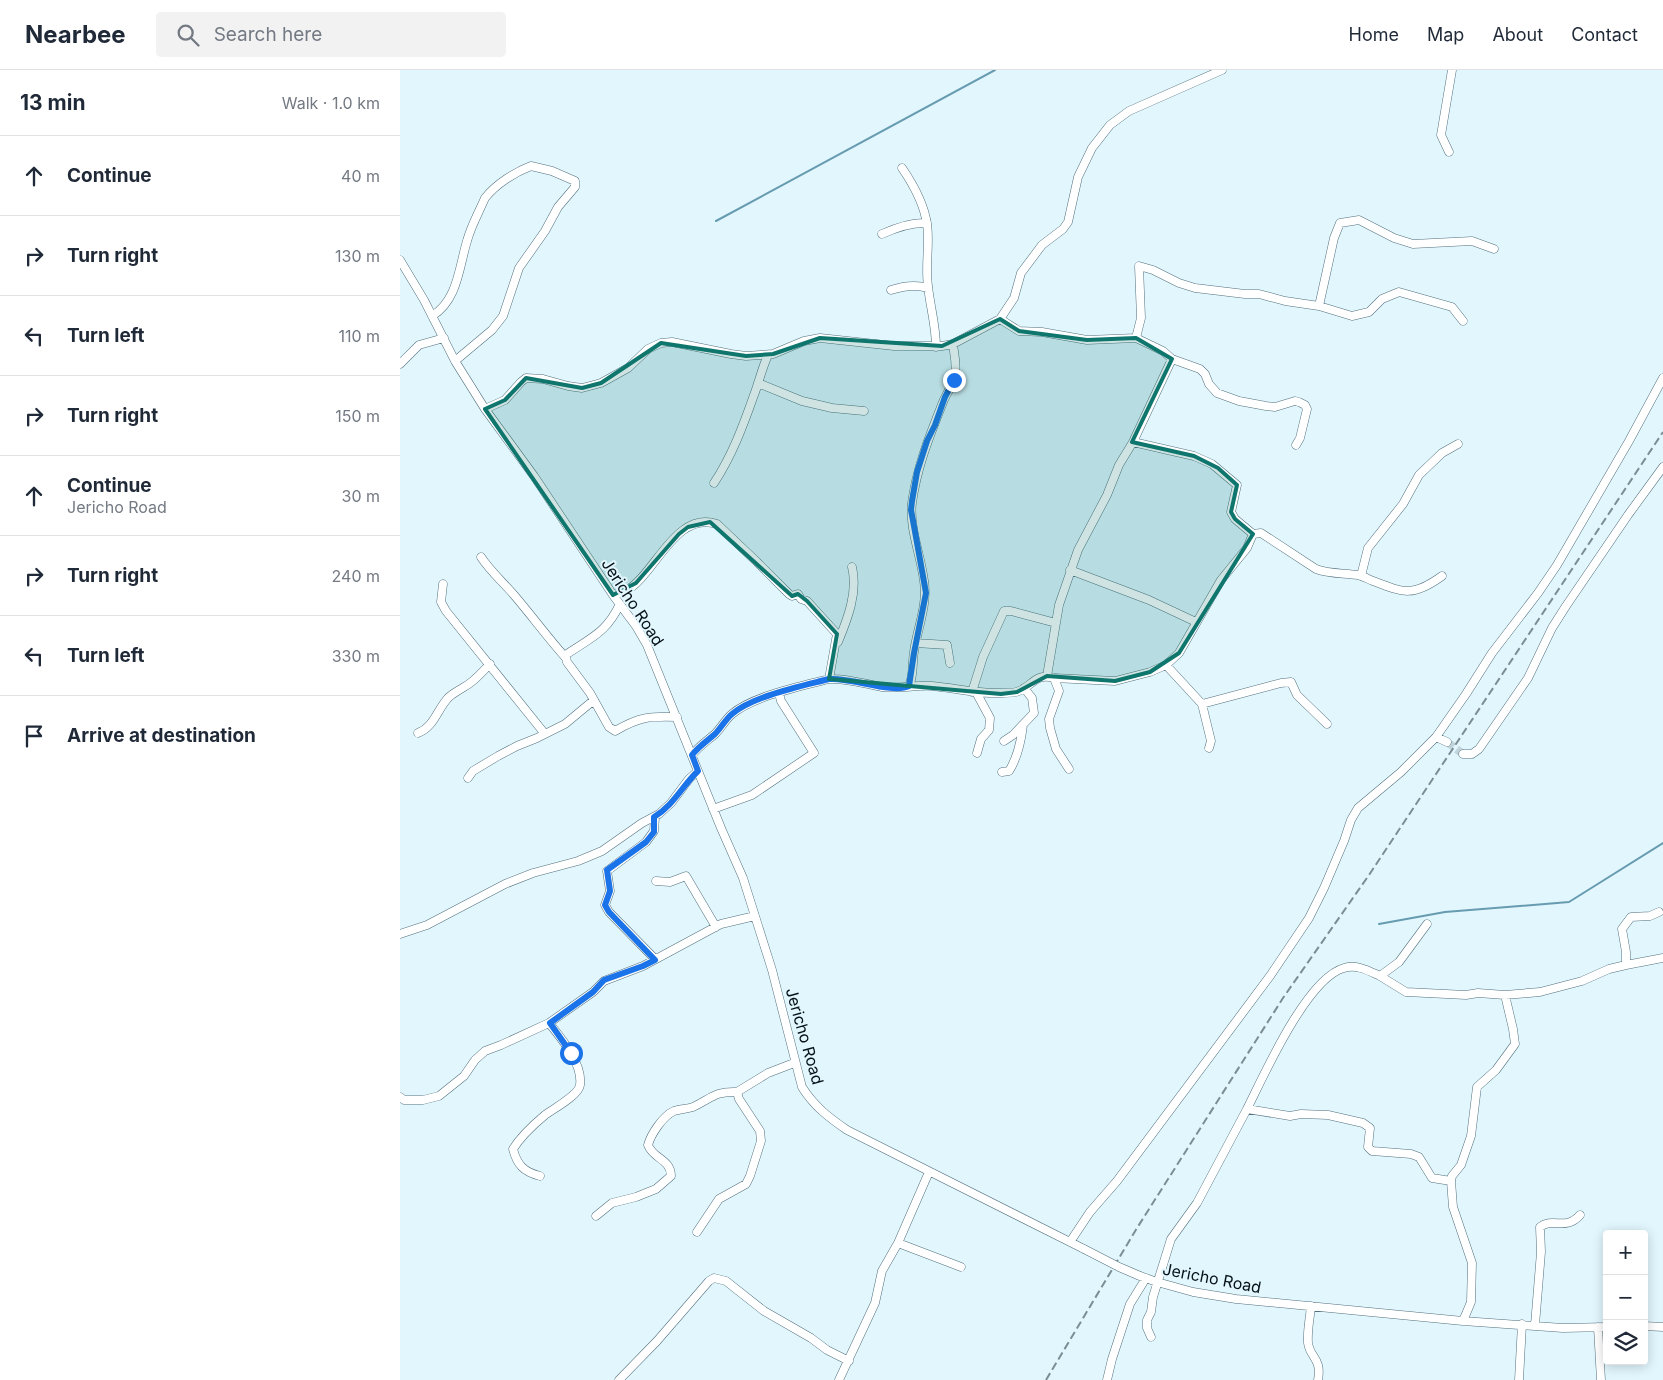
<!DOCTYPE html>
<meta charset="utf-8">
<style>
:root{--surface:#fff;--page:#f2f2f3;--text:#1f2937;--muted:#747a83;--line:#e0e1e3}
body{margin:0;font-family:Inter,sans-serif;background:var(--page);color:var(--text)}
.controls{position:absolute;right:15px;bottom:15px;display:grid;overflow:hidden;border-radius:5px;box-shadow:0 2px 12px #0003}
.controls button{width:45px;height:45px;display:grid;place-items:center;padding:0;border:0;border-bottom:1px solid var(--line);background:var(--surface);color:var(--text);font:25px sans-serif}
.stop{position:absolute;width:15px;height:15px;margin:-11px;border:4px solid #1a73e8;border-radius:50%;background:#fff}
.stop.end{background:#1a73e8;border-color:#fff;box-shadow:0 1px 5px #0008}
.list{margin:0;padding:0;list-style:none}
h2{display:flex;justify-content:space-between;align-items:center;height:65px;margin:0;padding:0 20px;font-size:21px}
h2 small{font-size:16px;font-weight:400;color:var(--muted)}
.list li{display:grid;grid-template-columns:32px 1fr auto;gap:15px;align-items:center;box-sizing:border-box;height:80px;padding:0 20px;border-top:1px solid var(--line)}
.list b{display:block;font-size:19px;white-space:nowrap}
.list p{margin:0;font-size:16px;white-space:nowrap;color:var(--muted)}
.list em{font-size:16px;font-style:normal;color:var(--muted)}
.icon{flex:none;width:28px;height:28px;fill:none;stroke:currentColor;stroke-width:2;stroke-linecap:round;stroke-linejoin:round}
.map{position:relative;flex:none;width:1263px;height:1310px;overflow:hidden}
header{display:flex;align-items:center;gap:30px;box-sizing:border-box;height:70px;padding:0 25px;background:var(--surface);border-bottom:1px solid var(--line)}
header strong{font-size:24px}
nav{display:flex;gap:28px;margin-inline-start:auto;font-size:18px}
.search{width:350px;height:45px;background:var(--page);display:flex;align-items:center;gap:12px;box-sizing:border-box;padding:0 18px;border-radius:5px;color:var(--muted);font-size:19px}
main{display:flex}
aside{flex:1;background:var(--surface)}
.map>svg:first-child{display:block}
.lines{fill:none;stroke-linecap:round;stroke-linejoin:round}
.stream{stroke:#679bb0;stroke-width:2}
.minor-tunnel{stroke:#c1d4db;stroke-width:8;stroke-dasharray:8 4;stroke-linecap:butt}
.minor-casing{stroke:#52707c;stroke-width:9}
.minor{stroke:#fff;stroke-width:8}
.rail{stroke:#7c8d93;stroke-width:2;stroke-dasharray:8 4;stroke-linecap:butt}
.minor-bridge-casing{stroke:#52707c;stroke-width:9;stroke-linecap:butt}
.minor-bridge{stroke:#fff;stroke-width:8}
.route{stroke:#1a73e8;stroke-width:6}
.marked{fill:#0f766e;fill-opacity:0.2;stroke:#0f766e;stroke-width:4;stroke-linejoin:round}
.labels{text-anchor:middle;stroke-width:4;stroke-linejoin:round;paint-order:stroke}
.street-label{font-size:16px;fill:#061217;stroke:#e2f6fe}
</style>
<header>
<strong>Nearbee</strong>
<div class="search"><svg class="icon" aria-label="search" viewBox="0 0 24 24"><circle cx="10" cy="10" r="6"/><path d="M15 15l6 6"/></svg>Search here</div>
<nav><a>Home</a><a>Map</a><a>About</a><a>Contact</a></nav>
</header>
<main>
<aside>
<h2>13 min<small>Walk · 1.0 km</small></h2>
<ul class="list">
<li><svg class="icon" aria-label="ahead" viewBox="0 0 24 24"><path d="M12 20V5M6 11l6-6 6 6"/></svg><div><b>Continue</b></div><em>40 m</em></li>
<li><svg class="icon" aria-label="right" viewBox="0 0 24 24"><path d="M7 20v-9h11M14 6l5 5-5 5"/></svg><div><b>Turn right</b></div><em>130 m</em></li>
<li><svg class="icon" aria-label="left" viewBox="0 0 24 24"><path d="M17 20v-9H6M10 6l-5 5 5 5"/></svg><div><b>Turn left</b></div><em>110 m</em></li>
<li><svg class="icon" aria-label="right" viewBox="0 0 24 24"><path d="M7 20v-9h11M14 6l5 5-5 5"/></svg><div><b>Turn right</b></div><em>150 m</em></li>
<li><svg class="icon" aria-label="ahead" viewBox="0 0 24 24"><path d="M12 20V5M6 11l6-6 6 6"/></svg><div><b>Continue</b><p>Jericho Road</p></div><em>30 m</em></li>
<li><svg class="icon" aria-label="right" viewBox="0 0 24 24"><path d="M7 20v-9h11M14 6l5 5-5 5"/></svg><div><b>Turn right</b></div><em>240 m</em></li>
<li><svg class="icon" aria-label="left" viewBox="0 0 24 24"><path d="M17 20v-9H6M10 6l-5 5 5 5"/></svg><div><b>Turn left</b></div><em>330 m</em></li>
<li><svg class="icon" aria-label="arrive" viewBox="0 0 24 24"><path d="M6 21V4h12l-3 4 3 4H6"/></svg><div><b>Arrive at destination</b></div></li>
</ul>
</aside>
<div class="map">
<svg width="1263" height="1310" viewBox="0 0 1263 1310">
<rect width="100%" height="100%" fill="#e2f6fe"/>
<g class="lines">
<path class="stream" d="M316,151L595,0
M979,854L1045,842L1169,832L1263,773"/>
<path class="minor-tunnel" d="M1047,672L1063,684"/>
<defs>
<path id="minor" d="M1049,82L1041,65L1052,0
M502,98C513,114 524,134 527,154C530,174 525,195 528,216C530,236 536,256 536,277
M482,164C495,158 512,152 527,153
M0,190L24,230L55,291L85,339L134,406L213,525L236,556L247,575L321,758L343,808L372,900L402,1017C414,1036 428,1047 447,1060L684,1179
M491,220C503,216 515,214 528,218
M919,236L934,168L940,153L959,150L994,168L1013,174L1072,171L1094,179
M32,246C58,230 59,197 67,171C71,156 79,142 85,128C96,114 115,102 131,96L152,101L175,111V117L158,137L145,161L119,198L103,246L92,260L55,291
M600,249L619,261L642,262L687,270L736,268L763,281L772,289L800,299L805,304L809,314L817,323L839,331L866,336L875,337L895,331L899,332L905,335L907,339L900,368L896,375
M736,268L741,248L739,196L753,200L779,213L795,218L845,224H859L885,231L919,236L952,246L969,242L982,229L999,222L1052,237L1063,251
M0,294L19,275L44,268
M358,313L402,331L432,338L464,341
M85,339L105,330L121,312L126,308L143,309L168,316L182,318L201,313L228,298L248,279L261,273L272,272L331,284L346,286L373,284L404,271L420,268L494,276H542L553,274L600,249L614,228L621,203L642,175L663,159L668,152L678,107L692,78L710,55L729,41L822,0
M733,372L794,386L812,394L837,415L831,442L835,449L853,464
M314,413C332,386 343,356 354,325C359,312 362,298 368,285
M81,487C90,501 103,512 114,525C132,546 148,568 166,588L167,592L190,623L209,657L215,661C239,647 249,646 277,647
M670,500L749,530L796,552
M961,506L968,478L1003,434L1019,405L1042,383L1058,374
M43,514L41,532L46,541L145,664
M213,525C217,524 221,524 224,522C255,507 274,440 317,454L357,492L389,524L392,526L398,524L401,529L407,531L437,564L429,609
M438,572C448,548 458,522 452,497
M516,573L547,575L550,593
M166,588L167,584C192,567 206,563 220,534
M766,595L802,634L881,613L891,612L897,625L927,654
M647,606L659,535L678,480L707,425L719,395L733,372L772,289
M654,608L659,621L649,649L650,658L656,679L669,699
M509,616C514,606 512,593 514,582C517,559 528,535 524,511C521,486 509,458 512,433C517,396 530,365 543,332C547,322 554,314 555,304C557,294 554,284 553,274
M572,622L583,587L604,541H611L656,553
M576,622L590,648L589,660L581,669L577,683
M802,634L811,671L809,678
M18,663C34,657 37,640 48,628C53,623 58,621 64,617C74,612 82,602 90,594
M1036,667L1066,624L1092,583L1138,523L1157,495L1229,371L1263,308
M604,671L613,665L634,643L632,628L624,618
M1063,684H1072L1079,679L1128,608L1152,558L1166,536L1228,445L1263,397
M292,685C299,676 307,671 315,664C321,658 325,650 332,644C353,626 402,616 429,609C447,608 465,614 482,617C500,619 515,615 532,616C555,618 578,624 601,623C606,623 612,623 616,622C632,618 634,602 654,608L715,611L750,602L766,595L779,583L821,510L847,478L853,464L861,463L916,499C929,504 944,503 958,505C963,506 968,509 973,511C1004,523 1013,527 1042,506
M602,702L609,701C618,687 621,672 623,655
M68,708L73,701L98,686L117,676L137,668L165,654L194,630
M313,739L352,725L414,683L381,631L379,623
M255,747L254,761L246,772L207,801L210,821L205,835L209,842L255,889
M256,811L270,812L286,806L316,857
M1027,854L999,892L980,906L1006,922L1066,925L1078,923L1105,925L1140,922L1182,911L1209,899L1226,895V882L1222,859L1231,847L1250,846L1259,842
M0,864L27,855L105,814L133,803L178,791L202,781L242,753L259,744L271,733L289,709L298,701
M1226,895L1263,888
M0,1027L4,1030H23L39,1026L64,1006L75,990L85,981L101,975L149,953L193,922L204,911L243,896L321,854L355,846
M847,1039C864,1005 907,908 944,898C957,894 969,901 980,906
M140,1106C124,1102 117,1095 113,1079C121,1066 133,1055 145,1045C153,1039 179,1025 180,1015C183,994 162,969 149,953
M196,1146L212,1133L236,1127L256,1119L271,1106C271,1089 253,1089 248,1075C251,1064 263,1046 274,1041C280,1039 287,1039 293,1037C312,1028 315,1021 337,1022
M297,1162L319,1129L346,1114L350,1106L361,1071L360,1061L339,1029L337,1022L368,1003L394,993
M670,1172L690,1142L717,1111L870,906L909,848L924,818L944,771L951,750L958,738L1001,702L1036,667L1047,672
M498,1173L561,1197
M740,1206L757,1212L793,1222L836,1229L1063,1251L1163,1258L1207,1257
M911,1236C910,1248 907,1261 908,1273C910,1288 922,1288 918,1310
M1063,1251L1071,1232L1072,1193L1053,1137L1051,1111L1052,1106L1061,1095L1071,1066L1077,1017L1096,1000L1115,974L1113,959L1105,925
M1135,1255L1141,1182L1140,1157C1153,1147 1166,1161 1180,1145
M1244,1256L1263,1257
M1198,1257L1201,1310
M751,1267L747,1258V1250L751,1242L753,1227L771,1169L797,1133L847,1039L890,1046L901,1044L928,1045L963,1053L970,1058L968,1077L972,1081L1011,1084L1019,1087L1032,1108L1051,1111
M219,1310L257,1271L309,1211L314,1208L326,1211L364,1241L411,1268L427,1280L449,1291
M439,1310L475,1233L482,1201L498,1173L529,1102
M707,1310L712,1289L730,1234L746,1208
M1119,1310L1122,1254"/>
</defs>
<use href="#minor" class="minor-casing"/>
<use href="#minor" class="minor"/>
<path class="rail" d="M646,1310L737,1158L883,928L969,805L1263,362"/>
<defs>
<path id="minor-bridge" d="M684,1179L719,1197L740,1206"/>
</defs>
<use href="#minor-bridge" class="minor-bridge-casing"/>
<use href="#minor-bridge" class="minor-bridge"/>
</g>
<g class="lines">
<path class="route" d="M171,983L150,953L193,922L204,910L243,896L255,890L209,842L205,835L210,821L207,800L246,772L254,762V747C273,736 283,715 298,701L292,685C299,676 307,671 315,664C321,658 325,650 332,644C353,626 402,616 429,609C451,607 492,624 509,616L514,583L526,523L514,456L511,440L512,431L517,402L527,371L535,355L545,327L554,310"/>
</g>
<path class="marked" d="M600,249L619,261L687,270L736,268L772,289L732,372L794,386L818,398L837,415L831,442L835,449L853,464L779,583L750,602L715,611L647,606L617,622L601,624L429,609L437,564L407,531L398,524L392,526L310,452L288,457L279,464L236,513L213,525L85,339L105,330L126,308L182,318L201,313L261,273L346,286L373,284L420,268L542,276Z"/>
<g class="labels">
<g class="street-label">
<text transform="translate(233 532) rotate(57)" y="6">Jericho Road</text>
<text transform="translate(405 966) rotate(74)" y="6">Jericho Road</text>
<text transform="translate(812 1208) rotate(11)" y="6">Jericho Road</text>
</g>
</g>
</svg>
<div class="controls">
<button>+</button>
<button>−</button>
<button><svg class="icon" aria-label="layers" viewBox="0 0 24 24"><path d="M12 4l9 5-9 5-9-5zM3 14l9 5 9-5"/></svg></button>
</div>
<div class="stop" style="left:171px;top:983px"></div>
<div class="stop end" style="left:554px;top:310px"></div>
</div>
</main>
